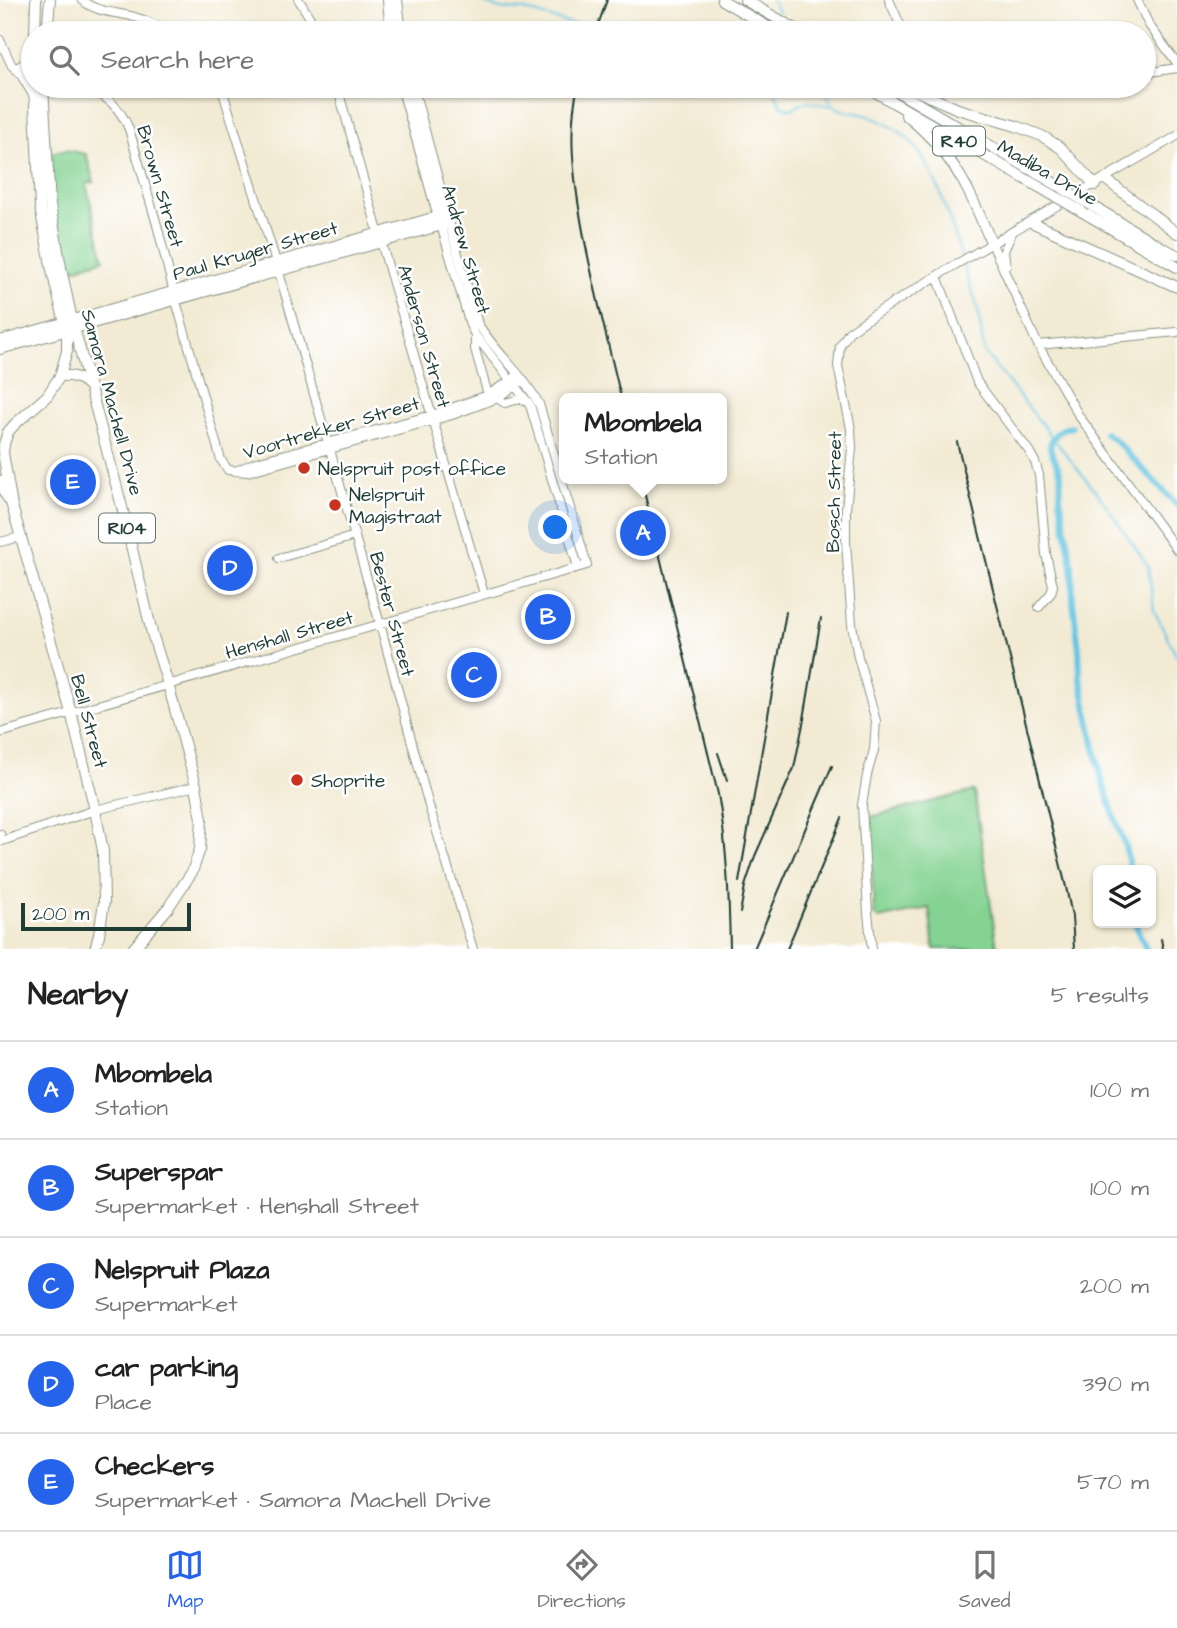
<!DOCTYPE html>
<meta charset="utf-8">
<style>
:root{--surface:#fff;--page:#f2f2f2;--text:#222;--muted:#767676;--line:#e0e0e0;--accent:#2563eb}
body{margin:0;font-family:"Architects Daughter",sans-serif;background:var(--page);color:var(--text)}
.controls{position:absolute;right:21px;bottom:21px;display:grid;overflow:hidden;border-radius:10px;box-shadow:0 2px 5px #0004}
.controls button{width:63px;height:63px;display:grid;place-items:center;padding:0;border:0;border-bottom:2px solid var(--line);background:var(--surface);color:var(--text);font:35px sans-serif}
.scale{position:absolute;left:21px;bottom:18px;width:170px;box-sizing:border-box;padding-left:7px;border:4px solid #1f3d34;border-top:0;font-size:19px;line-height:24px;white-space:nowrap;color:#1f3d34;-webkit-text-stroke:5px #fff;paint-order:stroke}
.you{position:absolute;left:556px;top:528px;width:24px;height:24px;margin:-18px;border:5px solid #fff;border-radius:50%;background:#1a73e8;box-shadow:0 0 0 10px #1a73e833}
.badge{display:grid;place-items:center;width:46px;height:46px;border-radius:50%;background:var(--accent);color:#fff;font-size:23px;font-weight:700}
.pin{position:absolute;translate:-50% -50%;border:4px solid #fff;box-shadow:0 2px 7px #0006}
.popup{position:absolute;left:559px;top:393px;width:168px;height:91px;box-sizing:border-box;display:grid;place-content:center;border-radius:10px;background:var(--surface);filter:drop-shadow(0 2px 5px #0005);font-size:23px;white-space:nowrap;color:var(--muted)}
.popup b{font-size:26px;color:var(--text)}
.popup::after{content:'';position:absolute;left:50%;top:100%;margin-left:-14px;border:14px solid transparent;border-top-color:var(--surface)}
.list{margin:0;padding:0;list-style:none}
h2{display:flex;justify-content:space-between;align-items:center;height:91px;margin:0;padding:0 28px;font-size:30px}
h2 small{font-size:23px;font-weight:400;color:var(--muted)}
.list li{display:grid;grid-template-columns:46px 1fr auto;gap:21px;align-items:center;box-sizing:border-box;height:98px;padding:0 28px;border-top:2px solid var(--line)}
.list b{display:block;font-size:26px;white-space:nowrap}
.list p{margin:0;font-size:23px;white-space:nowrap;color:var(--muted)}
.list em{font-size:23px;font-style:normal;color:var(--muted)}
.icon{flex:none;width:38px;height:38px;fill:none;stroke:currentColor;stroke-width:2;stroke-linecap:round;stroke-linejoin:round}
.map{position:relative;flex:none;width:1177px;height:949px;overflow:hidden}
.search{position:absolute;background:var(--surface);box-shadow:0 2px 5px #0004;left:21px;right:21px;top:21px;height:77px;display:flex;align-items:center;gap:18px;box-sizing:border-box;padding:0 24px;border-radius:38px;color:var(--muted);font-size:26px}
.sheet{height:581px;background:var(--surface)}
nav{display:flex;justify-content:space-around;align-items:center;box-sizing:border-box;height:98px;border-top:2px solid var(--line);background:var(--surface);font-size:19px;color:var(--muted)}
nav a{display:grid;justify-items:center;gap:4px}
nav .on{color:var(--accent)}
.map>svg:first-child{display:block}
.green{fill:#84d392;stroke:#528863;stroke-width:2}
.lines{fill:none;stroke-linecap:round;stroke-linejoin:round}
.stream{stroke:#64c5e2;stroke-width:2}
.canal{stroke:#64c5e2;stroke-width:6}
.minor-casing{stroke:#889484;stroke-width:10}
.major-casing{stroke:#889484;stroke-width:12}
.minor{stroke:#fff;stroke-width:8}
.major{stroke:#fff;stroke-width:10}
.rail{stroke:#1f3d34;stroke-width:2}
.major-bridge-casing{stroke:#889484;stroke-width:12;stroke-linecap:butt}
.major-bridge{stroke:#fff;stroke-width:10}
.poi-dot{fill:#c8321e;stroke:#fff;stroke-width:2.5}
.labels{text-anchor:middle;stroke-width:5;stroke-linejoin:round;paint-order:stroke}
.shield{fill:#fff;stroke:#627771;stroke-width:2}
.shield-label{font-size:18px;font-weight:bold;fill:#1f3d34}
.street-label{font-size:19px;fill:#1f3d34;stroke:#fff}
.poi-label{font-size:19px;fill:#1f3d34;stroke:#fff;text-anchor:start}
</style>
<div class="map">
<svg width="1177" height="949" viewBox="0 0 1177 949">
<rect width="100%" height="100%" fill="#fff"/>
<filter id="ink" filterUnits="userSpaceOnUse"><feTurbulence type="fractalNoise" baseFrequency=".0143" numOctaves="2"/><feDisplacementMap in="SourceGraphic" scale="14" xChannelSelector="R" yChannelSelector="G"/><feConvolveMatrix kernelMatrix="1 2 1 2 8 2 1 2 1" color-interpolation-filters="sRGB"/></filter>
<filter id="wash" filterUnits="userSpaceOnUse"><feTurbulence type="fractalNoise" baseFrequency=".00686" numOctaves="4" result="noise"/><feDisplacementMap in="SourceGraphic" scale="28" xChannelSelector="R" yChannelSelector="G"/><feGaussianBlur stdDeviation="1.57" result="paint"/><feColorMatrix in="noise" values="0 0 0 0 0 0 0 0 0 0 0 0 0 0 0 0 0 1.4 0 .05"/><feComposite in="paint" operator="in"/></filter>
<g filter="url(#wash)">
<rect width="100%" height="100%" fill="#f2ead3"/>
<path class="green" d="M67,150L86,154L94,182L86,184L104,259L63,273L47,153Z
M974,791L997,947L989,949H934L929,908L879,919L874,915L870,817Z"/>
<g class="lines">
<path class="stream" d="M477,0L500,9L525,10L564,22L581,25
M772,0L778,12
M772,86L782,106L792,109L805,102L833,106
M824,86C827,92 828,100 833,105C842,113 858,112 869,116C884,122 903,132 914,145C937,171 951,225 962,258
M963,264L978,309L984,352L1101,498L1148,566L1154,610L1177,657"/>
<path class="canal" d="M1072,427L1063,429L1057,433L1051,442L1050,448L1061,474L1060,498L1072,565L1073,602L1079,649L1080,676L1101,777L1116,822L1125,845L1130,870
M1105,433L1116,441L1177,505
M1135,923L1146,949"/>
</g>
</g>
<g filter="url(#ink)">
<g class="lines">
<defs>
<path id="minor" d="M82,0C96,12 113,12 131,16C146,20 160,26 174,33
M299,0L319,33
M889,0L904,33
M1137,0L1149,25L1177,63
M0,40L12,66L33,74
M1144,73L1177,68
M80,86C105,94 119,105 129,129L157,225L176,301L221,460L228,470L247,472L452,415L495,399L524,380
M221,86L276,262L380,624L429,806L473,949
M228,86L236,89L247,86
M337,86L381,242L484,594
M1003,86L1020,91L1061,86
M441,225L470,325L475,335L530,405L578,567
M992,244L1038,345L1079,416L1177,550
M1006,266L1004,251L1012,233
M937,276L977,382L1029,451L1035,462L1039,475L1046,554L1053,586L1051,593L1039,607
M475,335V349L488,395
M1038,345L1177,332
M497,398L505,403L520,399L528,402
M236,471L256,462L432,415L488,395L514,378
M0,480L4,494L12,506
M0,542L21,537
M279,558L355,536
M0,733L587,565L539,404C523,374 496,353 478,324L449,223
M0,834L2,841L95,810L196,786
M872,949L868,913L862,805L867,775L874,750L876,721L858,657L852,625L846,543V509L852,448L851,429L838,366L840,346L849,332L872,316L953,266L1177,136"/>
<path id="major" d="M388,0L391,33
M397,0L401,33
M722,0L778,33
M745,0L802,33
M35,33L36,0
M47,33L50,0
M17,69L28,62L33,55
M19,70L33,93
M34,86L40,207L53,275L67,331V351L60,376L47,396L15,424L8,432L4,444L3,453L12,506L71,712L95,810L103,851L104,902L99,935L95,949
M43,86L50,205L62,273L72,320L121,503L152,633L168,684L196,786L202,819L200,849L192,872L168,908L133,949
M402,86L440,221
M865,86L1053,195
M888,86L1064,189
M905,86L958,109L1016,126L1042,136L1061,148L1095,185
M906,115C929,134 950,157 964,183C975,202 983,224 992,244
M1105,179L1177,233
M1091,205L1161,247L1177,255
M1081,211L1177,267
M1031,222L1177,287
M0,341L447,214
M0,349L449,223L412,86
M60,376C73,375 82,378 90,387"/>
</defs>
<use href="#minor" class="minor-casing"/>
<use href="#major" class="major-casing"/>
<use href="#minor" class="minor"/>
<use href="#major" class="major"/>
<path class="rail" d="M595,33L607,0
M578,86C568,128 573,171 580,214C590,276 607,337 621,398
M957,442L1066,887L1072,916L1074,949
M641,479L718,794C727,845 729,897 730,949
M718,753L727,780
M739,882L786,612
M740,913L745,886L755,856L794,768L804,719L821,618
M1161,939L1163,949
M754,949L832,766
M787,949L842,818"/>
<defs>
<path id="major-bridge" d="M1064,189L1091,205
M1053,195L1081,211"/>
</defs>
<use href="#major-bridge" class="major-bridge-casing"/>
<use href="#major-bridge" class="major-bridge"/>
</g>
</g>
<g class="poi-dot">
<circle cx="304" cy="468" r="7"/>
<circle cx="335" cy="505" r="7"/>
<circle cx="297" cy="780" r="7"/>
</g>
<g class="labels">
<g class="shield">
<rect x="933" y="126.5" width="52" height="29" rx="5"/>
<rect x="99" y="513.5" width="56" height="29" rx="5"/>
</g>
<g class="shield-label">
<text x="959" y="147">R40</text>
<text x="127" y="534">R104</text>
</g>
<g class="street-label">
<text transform="translate(1048 172) rotate(30)" y="7">Madiba Drive</text>
<text transform="translate(161 186) rotate(74)" y="7">Brown Street</text>
<text transform="translate(467 249) rotate(74)" y="7">Andrew Street</text>
<text transform="translate(255 250) rotate(-16)" y="7">Paul Kruger Street</text>
<text transform="translate(425 336) rotate(74)" y="7">Anderson Street</text>
<text transform="translate(113 402) rotate(75)" y="7">Samora Machell Drive</text>
<text transform="translate(331 427) rotate(-16)" y="7">Voortrekker Street</text>
<text transform="translate(833 492) rotate(-89)" y="7">Bosch Street</text>
<text transform="translate(393 614) rotate(75)" y="7">Bester Street</text>
<text transform="translate(289 634) rotate(-16)" y="7">Henshall Street</text>
<text transform="translate(90 721) rotate(75)" y="7">Bell Street</text>
</g>
<g class="poi-label">
<text x="318" y="475">Nelspruit post office</text>
<text x="349" y="501">Nelspruit<tspan x="349" dy="22">Magistraat</tspan></text>
<text x="311" y="787">Shoprite</text>
</g>
</g>
</svg>
<div class="controls">
<button><svg class="icon" aria-label="layers" viewBox="0 0 24 24"><path d="M12 4l9 5-9 5-9-5zM3 14l9 5 9-5"/></svg></button>
</div>
<div class="scale">200 m</div>
<div class="you"></div>
<div class="pin badge" style="left:643px;top:533px">A</div>
<div class="popup"><b>Mbombela</b>Station</div>
<div class="pin badge" style="left:548px;top:617px">B</div>
<div class="pin badge" style="left:474px;top:675px">C</div>
<div class="pin badge" style="left:230px;top:568px">D</div>
<div class="pin badge" style="left:73px;top:482px">E</div>
<div class="search"><svg class="icon" aria-label="search" viewBox="0 0 24 24"><circle cx="10" cy="10" r="6"/><path d="M15 15l6 6"/></svg>Search here</div>
</div>
<section class="sheet">
<h2>Nearby<small>5 results</small></h2>
<ul class="list">
<li><span class="badge">A</span><div><b>Mbombela</b><p>Station</p></div><em>100 m</em></li>
<li><span class="badge">B</span><div><b>Superspar</b><p>Supermarket · Henshall Street</p></div><em>100 m</em></li>
<li><span class="badge">C</span><div><b>Nelspruit Plaza</b><p>Supermarket</p></div><em>200 m</em></li>
<li><span class="badge">D</span><div><b>car parking</b><p>Place</p></div><em>390 m</em></li>
<li><span class="badge">E</span><div><b>Checkers</b><p>Supermarket · Samora Machell Drive</p></div><em>570 m</em></li>
</ul>
</section>
<nav>
<a class="on"><svg class="icon" aria-label="map" viewBox="0 0 24 24"><path d="M3 6l6-2 6 2 6-2v14l-6 2-6-2-6 2zM9 4v14M15 6v14"/></svg>Map</a>
<a><svg class="icon" aria-label="directions" viewBox="0 0 24 24"><path d="M12 3l9 9-9 9-9-9zM9 14v-3h6M13 9l2 2-2 2"/></svg>Directions</a>
<a><svg class="icon" aria-label="saved" viewBox="0 0 24 24"><path d="M7 4h10v16l-5-4-5 4z"/></svg>Saved</a>
</nav>
